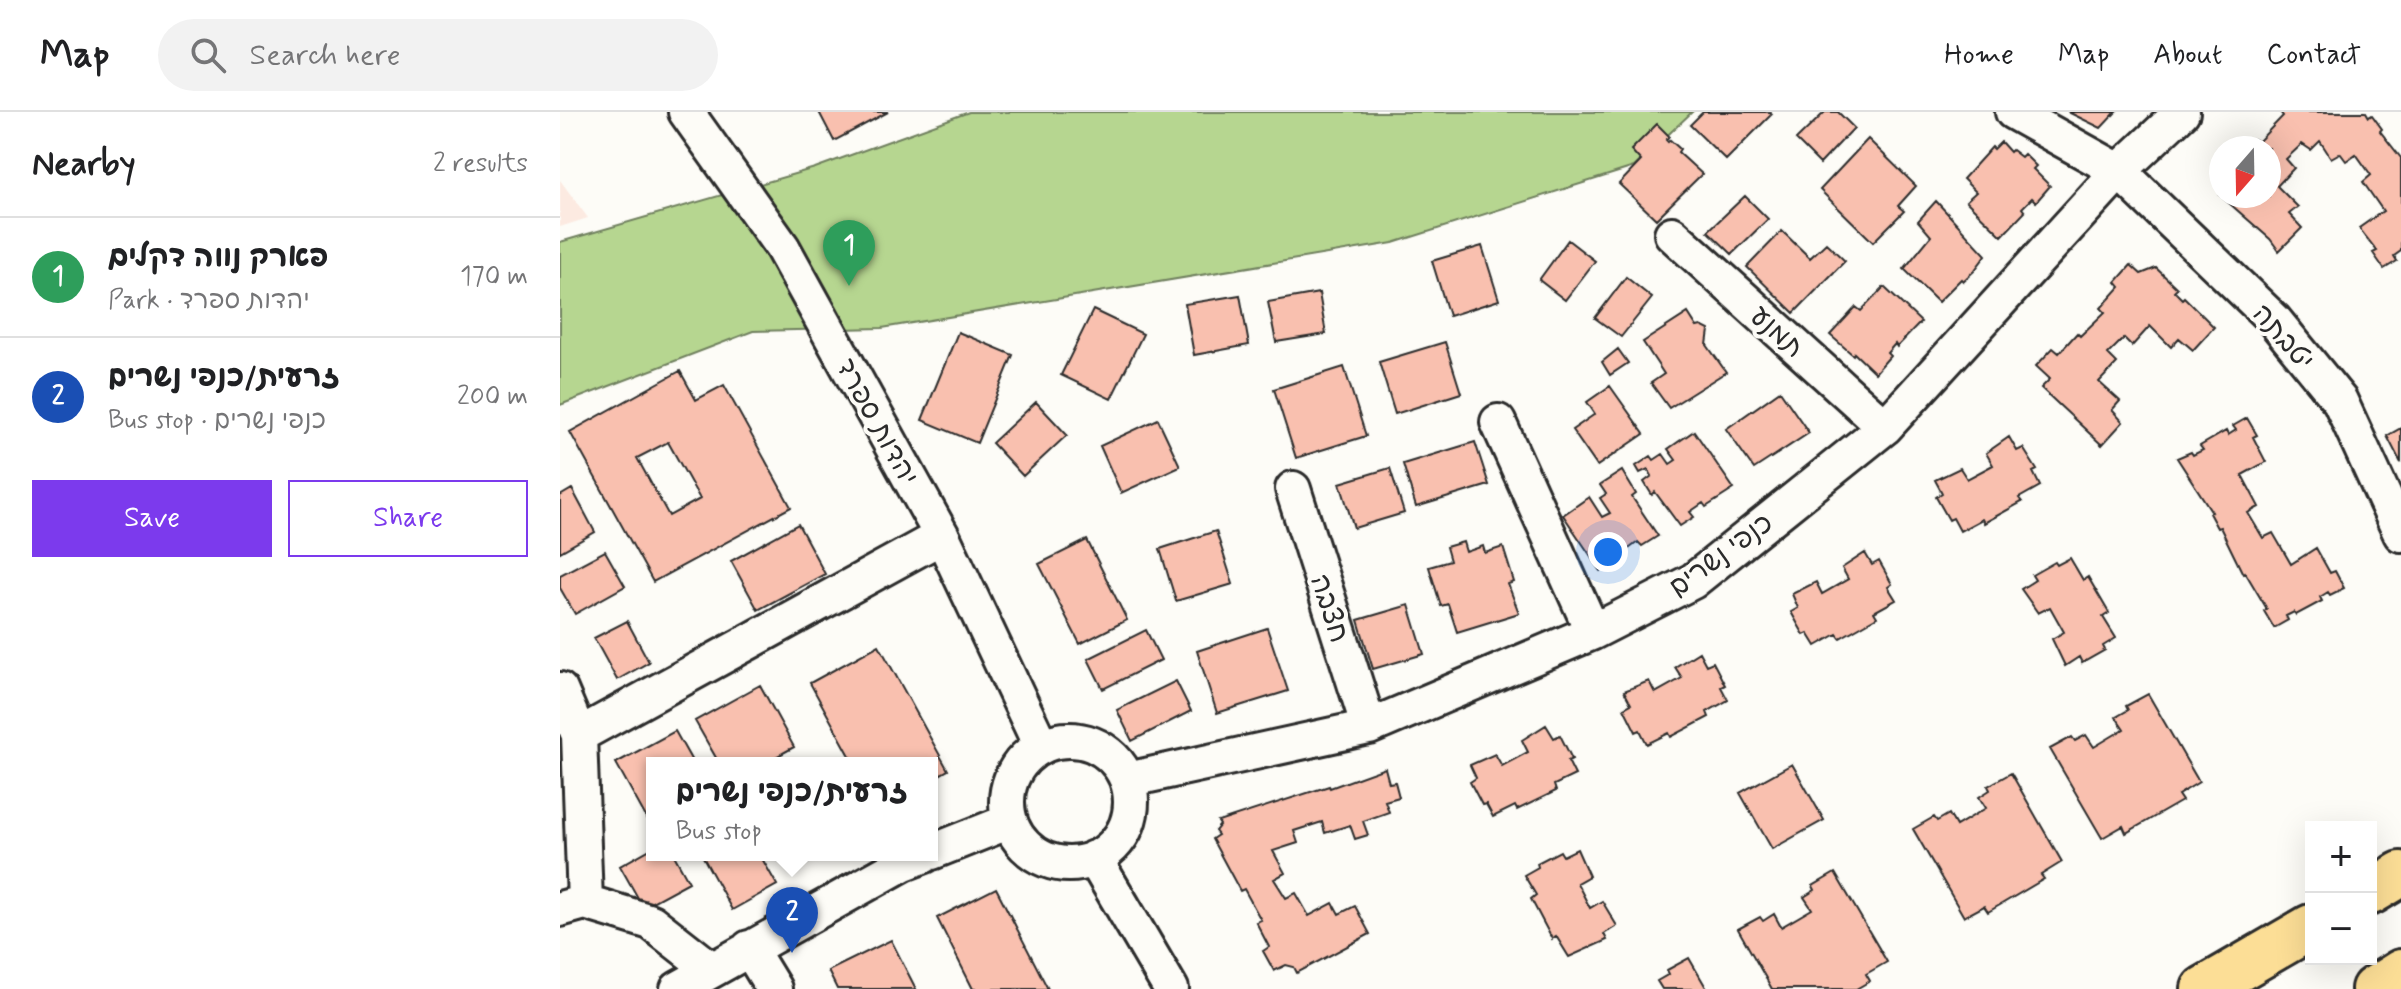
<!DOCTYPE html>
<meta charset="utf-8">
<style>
:root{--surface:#fff;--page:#f2f2f2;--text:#202124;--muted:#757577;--line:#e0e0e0;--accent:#7c3aed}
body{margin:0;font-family:Mynerve,"Playpen Sans Hebrew",sans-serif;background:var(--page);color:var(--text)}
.controls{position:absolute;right:24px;bottom:24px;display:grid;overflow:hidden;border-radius:0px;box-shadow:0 8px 32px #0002}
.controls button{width:72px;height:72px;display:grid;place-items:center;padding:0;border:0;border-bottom:2px solid var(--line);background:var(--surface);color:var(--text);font:40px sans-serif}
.compass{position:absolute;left:1649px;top:24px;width:72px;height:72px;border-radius:50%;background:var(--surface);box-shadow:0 8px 32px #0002;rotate:200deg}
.you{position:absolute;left:1048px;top:440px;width:28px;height:28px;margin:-20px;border:6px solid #fff;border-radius:50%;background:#1a73e8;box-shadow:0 0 0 12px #1a73e833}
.badge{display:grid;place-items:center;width:52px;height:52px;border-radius:50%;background:var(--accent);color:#fff;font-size:26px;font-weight:700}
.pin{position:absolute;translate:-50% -66px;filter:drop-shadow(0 2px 4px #0008)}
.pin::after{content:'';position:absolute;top:42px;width:28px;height:24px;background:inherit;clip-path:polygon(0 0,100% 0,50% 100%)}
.popup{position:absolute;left:86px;top:645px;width:292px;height:104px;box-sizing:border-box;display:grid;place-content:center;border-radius:0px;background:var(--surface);filter:drop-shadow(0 2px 6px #0005);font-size:26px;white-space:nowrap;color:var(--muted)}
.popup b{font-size:30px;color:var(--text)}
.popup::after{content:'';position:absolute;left:50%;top:100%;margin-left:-16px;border:16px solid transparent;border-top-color:var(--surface)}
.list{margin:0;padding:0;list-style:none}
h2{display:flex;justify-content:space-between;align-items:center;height:104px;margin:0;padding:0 32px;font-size:34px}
h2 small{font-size:26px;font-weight:400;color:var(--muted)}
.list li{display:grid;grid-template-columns:52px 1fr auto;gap:24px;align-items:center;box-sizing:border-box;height:120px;padding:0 32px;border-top:2px solid var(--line)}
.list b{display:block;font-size:30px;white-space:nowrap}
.list p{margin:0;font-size:26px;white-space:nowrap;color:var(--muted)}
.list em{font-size:26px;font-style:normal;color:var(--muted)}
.actions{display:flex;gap:16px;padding:24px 32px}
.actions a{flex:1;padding:18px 0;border:2px solid var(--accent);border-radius:0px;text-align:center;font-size:28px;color:var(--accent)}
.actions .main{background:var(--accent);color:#fff}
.icon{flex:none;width:44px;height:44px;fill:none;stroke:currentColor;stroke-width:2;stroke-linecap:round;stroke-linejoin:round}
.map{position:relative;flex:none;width:1841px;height:877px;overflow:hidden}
header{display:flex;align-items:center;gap:48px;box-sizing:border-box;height:112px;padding:0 40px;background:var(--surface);border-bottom:2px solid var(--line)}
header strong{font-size:38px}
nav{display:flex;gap:44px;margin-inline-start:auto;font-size:28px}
.search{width:560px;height:72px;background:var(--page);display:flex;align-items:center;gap:20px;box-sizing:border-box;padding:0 28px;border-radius:44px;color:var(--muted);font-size:30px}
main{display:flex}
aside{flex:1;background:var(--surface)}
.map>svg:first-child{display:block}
.built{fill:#fceae1}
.green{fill:#b6d690;stroke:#70805e;stroke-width:2}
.building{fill:#f9c0af;stroke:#2b2b2b;stroke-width:2;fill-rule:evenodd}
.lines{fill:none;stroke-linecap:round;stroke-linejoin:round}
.minor-casing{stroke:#2b2b2b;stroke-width:40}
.major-casing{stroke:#2b2b2b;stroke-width:50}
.minor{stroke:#fdfcf7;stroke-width:34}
.major{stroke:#fcde96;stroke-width:44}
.labels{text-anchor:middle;stroke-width:8;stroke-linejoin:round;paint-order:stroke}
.street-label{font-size:28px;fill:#2b2b2b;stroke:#fdfcf7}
</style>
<header>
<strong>Map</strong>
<div class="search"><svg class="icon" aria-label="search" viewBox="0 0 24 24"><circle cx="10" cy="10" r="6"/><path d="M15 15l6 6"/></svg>Search here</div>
<nav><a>Home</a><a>Map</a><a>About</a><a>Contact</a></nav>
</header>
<main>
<aside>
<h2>Nearby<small>2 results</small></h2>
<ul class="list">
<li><span class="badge" style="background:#2e9e5b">1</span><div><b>פארק נווה דקלים</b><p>Park · יהדות ספרד</p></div><em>170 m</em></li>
<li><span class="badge" style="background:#1a4fb4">2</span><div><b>זרעית/כנפי נשרים</b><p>Bus stop · כנפי נשרים</p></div><em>200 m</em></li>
</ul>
<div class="actions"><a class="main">Save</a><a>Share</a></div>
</aside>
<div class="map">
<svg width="1841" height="877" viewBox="0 0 1841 877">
<rect width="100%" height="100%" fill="#fdfcf7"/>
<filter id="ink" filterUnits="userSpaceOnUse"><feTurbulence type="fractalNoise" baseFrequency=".0125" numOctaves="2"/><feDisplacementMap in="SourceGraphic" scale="16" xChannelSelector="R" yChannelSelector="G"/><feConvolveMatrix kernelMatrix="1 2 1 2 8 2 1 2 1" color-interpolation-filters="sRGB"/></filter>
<g filter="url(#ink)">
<path class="built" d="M0,68L28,106L0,115Z"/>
<path class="green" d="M409,0H1132L1074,55L833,131L322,216L193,219L0,293V130L255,56Z"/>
<path class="building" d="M259,0H328L274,29Z
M1143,0H1210L1212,2L1166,48L1130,13Z
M1265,0H1278L1294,16L1260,52L1236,28Z
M1508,0H1556L1541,16Z
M1720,0H1806L1809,5L1812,3L1822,17L1820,19L1841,46V139L1834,144L1837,149L1824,157L1813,141L1817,139L1799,116L1823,99L1803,70L1811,63L1796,42L1786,49L1780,41L1771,46L1760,29L1751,38L1742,32L1726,47L1734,56L1717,74L1738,95L1729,102L1742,116L1719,139L1710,127L1661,84H1709V36H1686L1694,27L1698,30L1723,4Z
M1097,12L1109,24L1106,28L1108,30L1110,28L1120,37L1118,40L1142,62L1096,107L1059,72L1081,49L1071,38Z
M1308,27L1356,74L1338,94L1344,99L1313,130L1260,78Z
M1441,30L1450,40L1452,38L1461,45L1464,42L1476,54L1473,57L1490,74L1476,90L1472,86L1462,96L1465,100L1442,124L1406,89L1416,80L1403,67L1432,35L1434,37Z
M1185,84L1208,107L1172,142L1148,119Z
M1376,89L1426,143L1414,159L1403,169L1401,167L1378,190L1344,157L1371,124L1358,109Z
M1222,119L1250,146L1266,131L1285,149L1234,201L1187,155Z
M1008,128L1035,149L1005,188L979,168Z
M922,134L939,188L889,204L872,149Z
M1571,153L1581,162L1596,156L1617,176L1614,179L1622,187L1624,185L1654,215L1633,238L1619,226L1611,235L1590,214L1572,234L1564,226L1548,242L1557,251L1539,270L1560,289L1552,298L1563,310L1542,333L1481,276L1490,267L1476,254L1493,236L1499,241L1517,221L1520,224L1545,200L1541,196L1560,175L1556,170Z
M1066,165L1092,186L1061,225L1035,206Z
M1324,175L1361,210L1337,235L1335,232L1327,241L1330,244L1315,261L1294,241L1293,243L1270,223L1296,195L1301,199Z
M759,181L766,222L716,230L708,190Z
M680,183L689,233L634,243L625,192Z
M533,198L583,222L551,287L501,263Z
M1128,201L1137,215L1141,214L1149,218L1147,233L1166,260L1109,296L1091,271L1104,262L1083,230Z
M398,220L453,243L417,331L362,308Z
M885,230L901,281L835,302L819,250Z
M1058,237L1068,251L1050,263L1042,250Z
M784,255L806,324L736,346L714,277Z
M120,259L136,288L164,273L231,395L93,470L10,320ZM108,330L140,387L109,404L77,346Z
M1050,274L1084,322L1037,354L1012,318L1035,302L1027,290Z
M1220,279L1249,321L1194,357L1166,317Z
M476,290L507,323L463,364L432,331Z
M1687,306L1697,323L1693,325L1706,350L1682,363L1699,395L1688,401L1703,426L1713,421L1731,452L1756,436L1770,461L1775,459L1784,476L1770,483L1768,480L1760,485L1762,489L1736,503L1734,500L1726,504L1728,508L1714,516L1704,499L1707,497L1685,460L1683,462L1660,415L1657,416L1649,401L1652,400L1617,346L1631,340L1633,343L1643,338L1640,334L1666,319L1668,323L1676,318L1673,314Z
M598,307L620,354L561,381L540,334Z
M1841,316V351L1827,324Z
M1134,319L1174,377L1146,395L1143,391L1130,400L1134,405L1120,414L1095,380L1092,383L1084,370L1092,364L1088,357L1080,361L1076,354L1091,344L1094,348L1103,342L1110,352L1116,348L1108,337Z
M1449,325L1457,339L1463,336L1477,358L1473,360L1480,374L1459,386L1462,390L1424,411L1422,407L1400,419L1393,406L1389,408L1376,385L1382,381L1375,368L1400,356L1407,367L1433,353L1426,341Z
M915,330L929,373L856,395L843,352Z
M830,356L844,401L794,416L780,371Z
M1062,359L1076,382L1072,385L1098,424L1082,434L1078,430L1066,439L1067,442L1041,459L1003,403L1029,385L1042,405L1050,401L1040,386L1046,382L1040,373Z
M12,377L35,420L0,440V384Z
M238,412L265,462L198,498L171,449Z
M656,419L673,472L616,489L600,437Z
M527,428L567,508L520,532L479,452Z
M903,430L906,440L923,434L925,441L943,435L954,470L948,472L959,501L897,520L888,492L881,494L869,455L890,449L886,435Z
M45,439L65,474L15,502L0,476V463Z
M1305,441L1312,453L1319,449L1332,472L1328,475L1336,488L1314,500L1317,505L1280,526L1277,522L1256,534L1248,521L1244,523L1231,500L1238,496L1232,482L1256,470L1262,482L1288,467L1282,456Z
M1510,446L1523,468L1528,465L1549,501L1543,505L1556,526L1543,534L1545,538L1522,551L1519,545L1505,554L1492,527L1504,520L1490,495L1478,501L1461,477L1475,468L1472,463L1495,450L1497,453Z
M849,493L864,542L813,557L798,508Z
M67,509L89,550L57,568L34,526Z
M707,516L728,579L657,601L637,539Z
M586,518L601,548L543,577L528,547Z
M319,533L388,658L372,667V651H294L250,571Z
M1139,540L1146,553L1153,550L1165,573L1161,575L1168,588L1147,600L1149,605L1111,625L1109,621L1087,632L1080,618L1076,620L1064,596L1071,592L1064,579L1089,569L1095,581L1122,566L1115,555Z
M616,569L631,599L572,629L557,598Z
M200,573L234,635L205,651H159L135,609Z
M1588,582L1639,670L1618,683L1622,689L1566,721L1563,714L1542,726L1490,637L1512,625L1515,629L1526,623L1534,635L1564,617L1556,605L1568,598L1566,594Z
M986,613L994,626L1000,623L1012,647L1008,649L1015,663L994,673L996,679L957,698L955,694L933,705L926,692L922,693L910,670L916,666L910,653L935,642L942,654L968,640L962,628Z
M115,619L133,651H92V716L56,651Z
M1232,652L1264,708L1212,737L1180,681Z
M825,656L829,671L835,670L839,685L825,689L829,700L803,709L808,723L795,727L790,713L765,721L762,710L734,719L738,731L713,739L725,761L714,767L726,786L736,781L749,804L773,791L779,802L795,794L810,822L737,861L734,855L726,853L714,859L703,839L709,835L696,810L701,808L684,777L680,779L652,727L658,723L655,719L660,713L658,710L769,674L770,676Z
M1451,661L1502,750L1481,763L1484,767L1428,800L1424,794L1404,805L1353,717L1374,705L1377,709L1389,702L1396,714L1426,696L1419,685L1430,678L1428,674Z
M92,736V743H114L129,770L83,795L60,754Z
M1017,737L1029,764L1017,771L1030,796L1042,789L1057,814L1044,822L1047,828L1009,845L996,824L992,827L971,787L976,783L964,763L978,755L977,751L1000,739L1003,744Z
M142,743H200L217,773L172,798Z
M1275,761L1327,850L1306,862L1310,869L1296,877H1212L1178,817L1200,805L1203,809L1214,802L1221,815L1252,797L1244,785L1255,778L1253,774Z
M436,776L488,877H413L377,806Z
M331,828L356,877H277L268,859Z
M1129,846L1147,877H1102L1097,869L1109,862L1107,858Z"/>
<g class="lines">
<defs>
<path id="minor" d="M126,0L222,135L382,424L481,634
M1453,0L1559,59L1714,208L1780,289L1841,422
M1112,122L1325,315
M938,310L1033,520
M733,377L809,615
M0,578L19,623L25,790
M19,623L382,424
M447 690a62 62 0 1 1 124 0a62 62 0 1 1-124 0Z
M567,668L809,615L1033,520L1133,469L1325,315L1559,59L1622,0
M372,740L450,709
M534,746L611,877
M0,797L25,790L91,810L151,857
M189,836L214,877
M118,877L344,751L365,743"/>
<path id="major" d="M1811,780L1841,762
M1644,877L1751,815
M1814,877L1841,860"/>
</defs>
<use href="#minor" class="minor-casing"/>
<use href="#major" class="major-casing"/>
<use href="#minor" class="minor"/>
<use href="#major" class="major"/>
</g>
</g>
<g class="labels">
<g class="street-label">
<text transform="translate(1218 219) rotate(42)" y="10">תמנע</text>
<text transform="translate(1724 224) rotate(49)" y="10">יטבתה</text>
<text transform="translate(318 309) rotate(61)" y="10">יהדות ספרד</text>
<text transform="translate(1160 442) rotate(-36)" y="10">כנפי נשרים</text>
<text transform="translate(771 496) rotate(72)" y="10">חצבה</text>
</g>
</g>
</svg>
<div class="controls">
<button>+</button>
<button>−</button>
</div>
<svg class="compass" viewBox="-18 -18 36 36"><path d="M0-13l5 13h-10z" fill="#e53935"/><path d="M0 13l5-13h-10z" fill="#757577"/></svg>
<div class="you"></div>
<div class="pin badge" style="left:289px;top:174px;background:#2e9e5b">1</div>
<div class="pin badge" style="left:232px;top:841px;background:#1a4fb4">2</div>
<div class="popup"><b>זרעית/כנפי נשרים</b>Bus stop</div>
</div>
</main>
